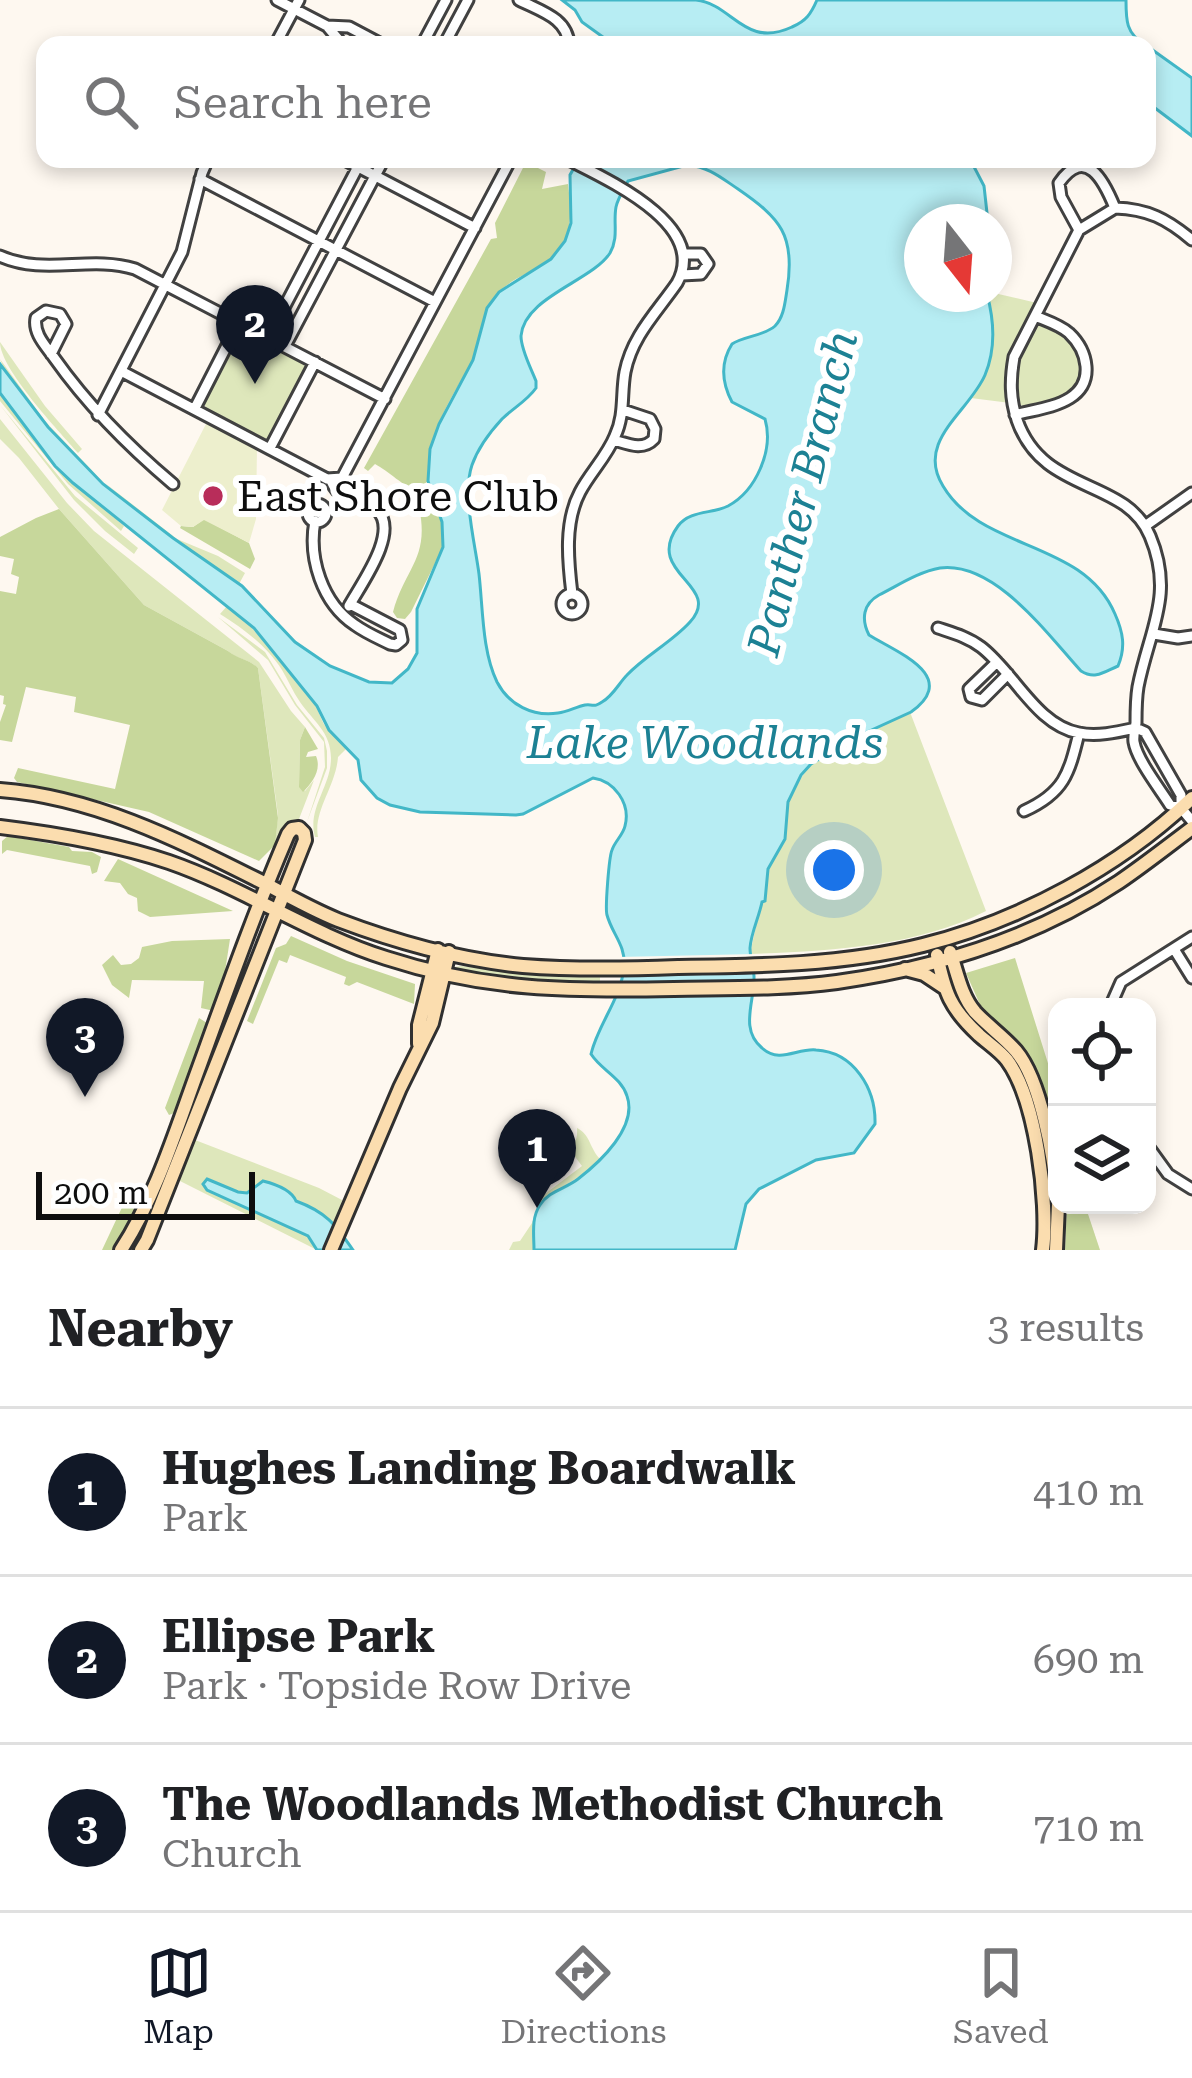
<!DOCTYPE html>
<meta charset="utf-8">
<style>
:root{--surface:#fff;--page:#f2f2f2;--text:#202124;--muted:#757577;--line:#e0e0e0;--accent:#111827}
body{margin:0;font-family:"Roboto Serif",serif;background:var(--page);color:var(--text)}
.controls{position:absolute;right:36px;bottom:36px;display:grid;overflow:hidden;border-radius:24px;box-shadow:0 6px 18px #0003}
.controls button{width:108px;height:108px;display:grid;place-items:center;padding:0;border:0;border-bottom:3px solid var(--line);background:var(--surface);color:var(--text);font:60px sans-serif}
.compass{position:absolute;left:904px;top:204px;width:108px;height:108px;border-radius:50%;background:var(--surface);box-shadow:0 6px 18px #0003;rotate:163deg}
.scale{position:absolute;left:36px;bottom:30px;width:219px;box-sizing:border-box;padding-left:12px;border:6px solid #0e0e0e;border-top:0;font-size:33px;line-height:42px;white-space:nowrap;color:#0e0e0e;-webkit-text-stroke:9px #fff;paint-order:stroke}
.you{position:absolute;left:834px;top:870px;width:42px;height:42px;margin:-30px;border:9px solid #fff;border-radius:50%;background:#1a73e8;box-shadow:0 0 0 18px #1a73e833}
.badge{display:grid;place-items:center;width:78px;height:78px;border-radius:50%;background:var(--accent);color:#fff;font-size:39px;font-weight:700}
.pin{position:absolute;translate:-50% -99px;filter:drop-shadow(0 3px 6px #0008)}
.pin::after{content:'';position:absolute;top:63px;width:42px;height:36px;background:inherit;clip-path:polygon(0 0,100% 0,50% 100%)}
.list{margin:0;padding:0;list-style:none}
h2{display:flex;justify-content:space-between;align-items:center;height:156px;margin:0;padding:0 48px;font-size:51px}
h2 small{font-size:39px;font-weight:400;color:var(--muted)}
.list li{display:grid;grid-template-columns:78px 1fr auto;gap:36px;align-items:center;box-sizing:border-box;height:168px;padding:0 48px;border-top:3px solid var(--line)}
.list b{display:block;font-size:45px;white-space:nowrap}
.list p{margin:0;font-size:39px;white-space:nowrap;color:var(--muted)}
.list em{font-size:39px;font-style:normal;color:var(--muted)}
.icon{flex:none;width:66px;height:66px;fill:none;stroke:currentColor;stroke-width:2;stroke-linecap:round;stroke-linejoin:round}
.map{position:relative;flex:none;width:1192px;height:1250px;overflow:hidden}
.search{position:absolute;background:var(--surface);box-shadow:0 6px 18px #0003;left:36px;right:36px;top:36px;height:132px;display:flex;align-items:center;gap:30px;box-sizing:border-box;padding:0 42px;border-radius:24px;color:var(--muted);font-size:45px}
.sheet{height:660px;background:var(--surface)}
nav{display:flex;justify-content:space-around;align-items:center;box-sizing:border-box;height:168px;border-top:3px solid var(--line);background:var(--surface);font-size:33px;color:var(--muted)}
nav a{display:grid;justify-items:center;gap:6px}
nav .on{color:var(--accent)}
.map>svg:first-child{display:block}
.green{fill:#dee7bb}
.forest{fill:#c7d79b}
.pitch{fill:#edefcd}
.water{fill:#b7edf3;stroke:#42b7c7;stroke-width:3;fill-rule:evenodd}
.pier{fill:#fef8f0}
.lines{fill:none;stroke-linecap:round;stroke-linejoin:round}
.street-casing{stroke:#414141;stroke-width:15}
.secondary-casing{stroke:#303030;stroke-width:18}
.street{stroke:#fff;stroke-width:9}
.secondary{stroke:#fbddaf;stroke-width:12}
.poi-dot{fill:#b82d5a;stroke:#fff;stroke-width:4.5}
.labels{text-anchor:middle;stroke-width:12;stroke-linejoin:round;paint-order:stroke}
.poi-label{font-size:42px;fill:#0e0e0e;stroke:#fff;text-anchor:start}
.water-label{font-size:45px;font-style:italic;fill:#1c8194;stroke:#fff}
</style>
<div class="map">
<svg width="1192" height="1250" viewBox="0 0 1192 1250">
<rect width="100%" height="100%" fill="#fef8f0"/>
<path class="green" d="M994,293L1037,303L1031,318C1042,323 1057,328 1067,336C1085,352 1091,383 1066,396C1055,402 1040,404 1027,408L1019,404L963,397L978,294Z
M245,330L304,361L307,366L272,436L267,439L259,438L208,412L203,401L236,336Z
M0,342L45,406L82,449L78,453C59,431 0,369 0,342Z
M0,359L45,421L101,480L177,539L218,556L245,573L239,584C162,531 90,480 31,406C20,391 6,376 0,359Z
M0,393L55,466L124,526L121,531L68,484L0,401Z
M0,405L75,496L138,548L134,554L105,531L74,500Z
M0,419L67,503L94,531L259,662L291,711L305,727L300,740L299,784L305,791L314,780L299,819L285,825L275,845L278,815L258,668C249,659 237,659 228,651L144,605L59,509L19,458L0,439Z
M228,605C261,634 285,667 312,701C319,709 320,719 326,727C332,735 340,741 347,748L338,757C336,786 313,811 318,837H315C307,808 331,787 331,758C331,732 313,721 300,702C293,692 288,680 282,670C266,645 245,630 220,614Z
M218,617L265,652L297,705L324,738L327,751V768L307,822L325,767L324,742L295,705L268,660Z
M910,712L986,911C917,947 826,951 750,954L768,869L785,839L787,805L793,789L811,764L840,746L845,735L854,738Z
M462,966L511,972L600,974V985L501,980L457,972L454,967Z
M577,1128C590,1134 590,1149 600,1159C559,1199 535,1183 534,1250H509L513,1242L520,1241L532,1223L541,1197L582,1166L573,1154L562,1151C574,1146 578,1141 577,1128Z
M195,1140L319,1188L342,1200L340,1214L317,1250L178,1180Z"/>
<path class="forest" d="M526,162L546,172L542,189L568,184C572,217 574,248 540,266C528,273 511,280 500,291C482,309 482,337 473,360C470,369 464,376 459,384C441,415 426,446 428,481L416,491C405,487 388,471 375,464L368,471L364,468L491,239L497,238L495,223Z
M430,495L442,522L443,547L411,612L405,619L397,618L393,612C405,567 430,559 419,507L426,497Z
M59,509L144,605L228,651C238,659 249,659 258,668L278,818L275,845L259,861L149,812L17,782L14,778L18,768L115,789L130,725L74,712L76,697L26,687L12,742L0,740V722L6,705L3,704L4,696L0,695V591L16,594L19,577L11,574L14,559L0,556V537L36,518Z
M204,519L249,543L255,559L250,569L180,528L181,526L193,527Z
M305,727L318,749L308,752L306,757L316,756C322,770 312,783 303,792L299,787L300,740Z
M8,836L69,847L72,851L92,852L101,857L97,872L92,874L90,866L7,850L2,854V841Z
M118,859L233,911L150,917L138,911L137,898L128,894L120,883L104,881Z
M291,936L347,961L415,984L414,1004L357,982L349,986L344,984L346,977L290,955L287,963L279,960L253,1024L247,1021L276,948L286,944Z
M230,939L224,978L214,1011L201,1008L204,981L132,980L129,998L112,985L102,965L113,955L121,965L131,964L139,958L142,947L172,941Z
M1015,958L1057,1092V1140L1038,1075L1022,1046L998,1026L981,1007L966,973Z
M199,1018L207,1023L208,1028L177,1112L169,1115L165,1108Z
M133,1184L143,1192L130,1222L113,1250H102Z
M1067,1205H1085L1100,1250H1065Z"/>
<path class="pitch" d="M208,420L257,446L256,519L249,543L204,520L193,527L181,526L162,510Z"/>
<path class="water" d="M562,0C605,0 654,0 696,0C733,4 744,49 792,27C806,21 811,14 817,0H1126C1126,21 1126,33 1145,45H614L582,22L575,10Z
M1147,46L1192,78V136L1147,102Z
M579,159H970L984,186L988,222H922V294H987C994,320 996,349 985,375C969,412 915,441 943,486C982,552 1083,539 1115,614C1123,632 1126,647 1118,666C1104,672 1095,680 1081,671C1048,635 995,561 940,568C918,572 899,585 879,595C863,604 861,619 869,635C896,652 961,676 911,712L854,738L845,736L841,746L811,764L801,775L788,802L785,839L768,869L765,901L762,902C759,917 751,933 750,948C750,957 753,967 754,976C755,1001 739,1029 762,1048C780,1064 797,1048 816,1050C854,1052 876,1089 875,1124L854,1153L816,1160L759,1189L746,1204L735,1250H534C534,1235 531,1218 540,1205C549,1191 565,1189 578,1179C600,1162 638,1127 627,1096C621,1077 601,1070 591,1054C598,1024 621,999 624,967C626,945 612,934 607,915C605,908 609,857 612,850C615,841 623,835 625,826C631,803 614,781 593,778L523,814L516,815L420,812L390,805L377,798L361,780L358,760L329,730L317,706L254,628L73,483L55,466L0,393V364L48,427L103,484L173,538L242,586L295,642L330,666L369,682L392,683L408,669L417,653V609L443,547L442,522L428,481L430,449L439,424L473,360L487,308L499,292L551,259L565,241L571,223L570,175ZM687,165C709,167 720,177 738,189C780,218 796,235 787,290C785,302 784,317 775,326C764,336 744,336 732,344C720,363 722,383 732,402L765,419C774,450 756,491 728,506C712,514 690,510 678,526C643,574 724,585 690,622C672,642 646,655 627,675C619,683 613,696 602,702C593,708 595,704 585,705C576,707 567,712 558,713C533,717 509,705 497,682C482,651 483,609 479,574C475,543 462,494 472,465C478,448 490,432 502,419C513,408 527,401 536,388V381C531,368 521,350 521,336C524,297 592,281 610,253C619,237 613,223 616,207C618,198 624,189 628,181Z
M207,1179L238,1192L247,1193L263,1181C275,1184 291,1189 296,1201C326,1212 335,1224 353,1250H317L308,1236L207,1190L203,1184Z"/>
<path class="pier" d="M756,954L760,971L618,967V957Z"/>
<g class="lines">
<defs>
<path id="street" d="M277,0L327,26L343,45
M519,0C540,11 568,18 569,45
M327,26L349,27L383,45
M275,45L299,0
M422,45L446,0
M444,45L468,0
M343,159L475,228
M567,159C606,179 710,225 677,283C657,312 632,336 625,372C621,394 625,415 615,436C607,456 590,473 580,492C564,522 568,561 572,594
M200,179L435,302
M1115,208L1079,230L1014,357C1010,380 1010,398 1017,420C1043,495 1125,477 1150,536C1175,595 1149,630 1138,687C1136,699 1136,711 1136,723C1135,730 1133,736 1134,742C1137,760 1160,789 1170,805L1181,808L1192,821
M1115,208C1148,209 1167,219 1192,240
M1079,230L1061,197L1059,183C1086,145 1104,181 1115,208
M0,256C44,276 90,255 135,269L385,399
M682,275L701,274L708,264L701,254H683
M268,338L362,159
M285,346L384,159
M51,354L66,324L60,314L46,311L36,318C33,334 46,346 55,359C89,407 128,446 173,484
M121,371L327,479L342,478L511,159
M195,408L239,322
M98,415L182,252L202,173L208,159
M1015,415C1033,410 1054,408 1070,398C1095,382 1088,351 1069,333C1060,325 1047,321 1035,316
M614,440C628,444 643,451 654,439L655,429L650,419L623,410
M270,448L315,362
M342,478C351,493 365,499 377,510C400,532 361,584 349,606
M331,481C337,495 349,502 364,502
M308 513a9 9 0 1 1 18 0a9 9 0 1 1-18 0Z
M315,521C308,558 322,603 355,625C366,633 378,638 390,644L396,645L402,640L400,630L350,604
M1145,526L1192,493
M562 604a10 10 0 1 1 20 0a10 10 0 1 1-20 0Z
M938,628C953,633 968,637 981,647C1014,672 1036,725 1079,733C1097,737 1118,732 1136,728
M1154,634L1178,638L1192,636
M997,662L969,689L971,697L982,700L1008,674
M1136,728L1145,732L1181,795V808
M1024,811C1064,793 1069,774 1079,733
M1174,949L1192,978
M1110,1007L1121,982L1192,937
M1147,1145L1168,1174L1192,1189"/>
<path id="secondary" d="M0,790C95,797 180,841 264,883C288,896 313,910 338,920C396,942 461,960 523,966C575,970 626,969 678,967C759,966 843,965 923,945C1019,921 1120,867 1192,798
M0,827C57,834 115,844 169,862C244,888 310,934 386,958C487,991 569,991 674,989C728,988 784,989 837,982C936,968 1036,937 1119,882C1144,865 1168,846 1192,828
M950,952C957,972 961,996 975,1012C988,1026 1004,1037 1016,1051C1041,1081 1054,1158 1057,1196
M937,955C945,993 950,1008 979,1035C988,1043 1000,1051 1007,1060C1036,1099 1049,1202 1043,1250
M905,969L924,974L945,988
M419,1044V1025L438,950
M121,1250C156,1196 176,1130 198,1070C227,990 255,911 288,834L292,829L299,828L304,833L305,840L147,1240L141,1250
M331,1250L400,1088L432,1023L449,952
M1056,1250L1058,1205"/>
</defs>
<use href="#street" class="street-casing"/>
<use href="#secondary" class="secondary-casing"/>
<use href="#street" class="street"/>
<use href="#secondary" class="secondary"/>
</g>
<circle class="poi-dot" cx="213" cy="496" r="12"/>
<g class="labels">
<g class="poi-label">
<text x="237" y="511">East Shore Club</text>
</g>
<g class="water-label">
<text transform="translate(802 493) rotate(-76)" y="16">Panther Branch</text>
<text x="705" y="758">Lake Woodlands</text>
</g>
</g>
</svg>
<div class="controls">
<button><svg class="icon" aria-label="locate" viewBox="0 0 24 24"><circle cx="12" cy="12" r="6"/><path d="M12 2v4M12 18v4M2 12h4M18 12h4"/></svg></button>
<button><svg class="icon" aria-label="layers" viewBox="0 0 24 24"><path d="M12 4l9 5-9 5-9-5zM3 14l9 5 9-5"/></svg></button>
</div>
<svg class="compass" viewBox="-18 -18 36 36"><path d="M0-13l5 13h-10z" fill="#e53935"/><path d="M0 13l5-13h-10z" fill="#757577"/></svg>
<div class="scale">200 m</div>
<div class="you"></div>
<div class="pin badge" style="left:537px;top:1208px">1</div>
<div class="pin badge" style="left:255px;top:384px">2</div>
<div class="pin badge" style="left:85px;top:1097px">3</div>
<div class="search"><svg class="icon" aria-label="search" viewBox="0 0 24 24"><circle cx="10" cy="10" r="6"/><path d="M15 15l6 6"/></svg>Search here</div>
</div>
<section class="sheet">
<h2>Nearby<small>3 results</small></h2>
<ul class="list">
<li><span class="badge">1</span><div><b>Hughes Landing Boardwalk</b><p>Park</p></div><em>410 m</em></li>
<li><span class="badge">2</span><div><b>Ellipse Park</b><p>Park · Topside Row Drive</p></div><em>690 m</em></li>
<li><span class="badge">3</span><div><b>The Woodlands Methodist Church</b><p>Church</p></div><em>710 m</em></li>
</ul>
</section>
<nav>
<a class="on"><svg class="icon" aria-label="map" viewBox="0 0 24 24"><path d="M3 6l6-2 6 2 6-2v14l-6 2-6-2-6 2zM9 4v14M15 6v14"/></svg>Map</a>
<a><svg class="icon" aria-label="directions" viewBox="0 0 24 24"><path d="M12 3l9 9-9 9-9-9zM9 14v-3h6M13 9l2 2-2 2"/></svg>Directions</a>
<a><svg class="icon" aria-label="saved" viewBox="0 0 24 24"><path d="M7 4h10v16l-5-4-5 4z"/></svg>Saved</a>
</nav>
